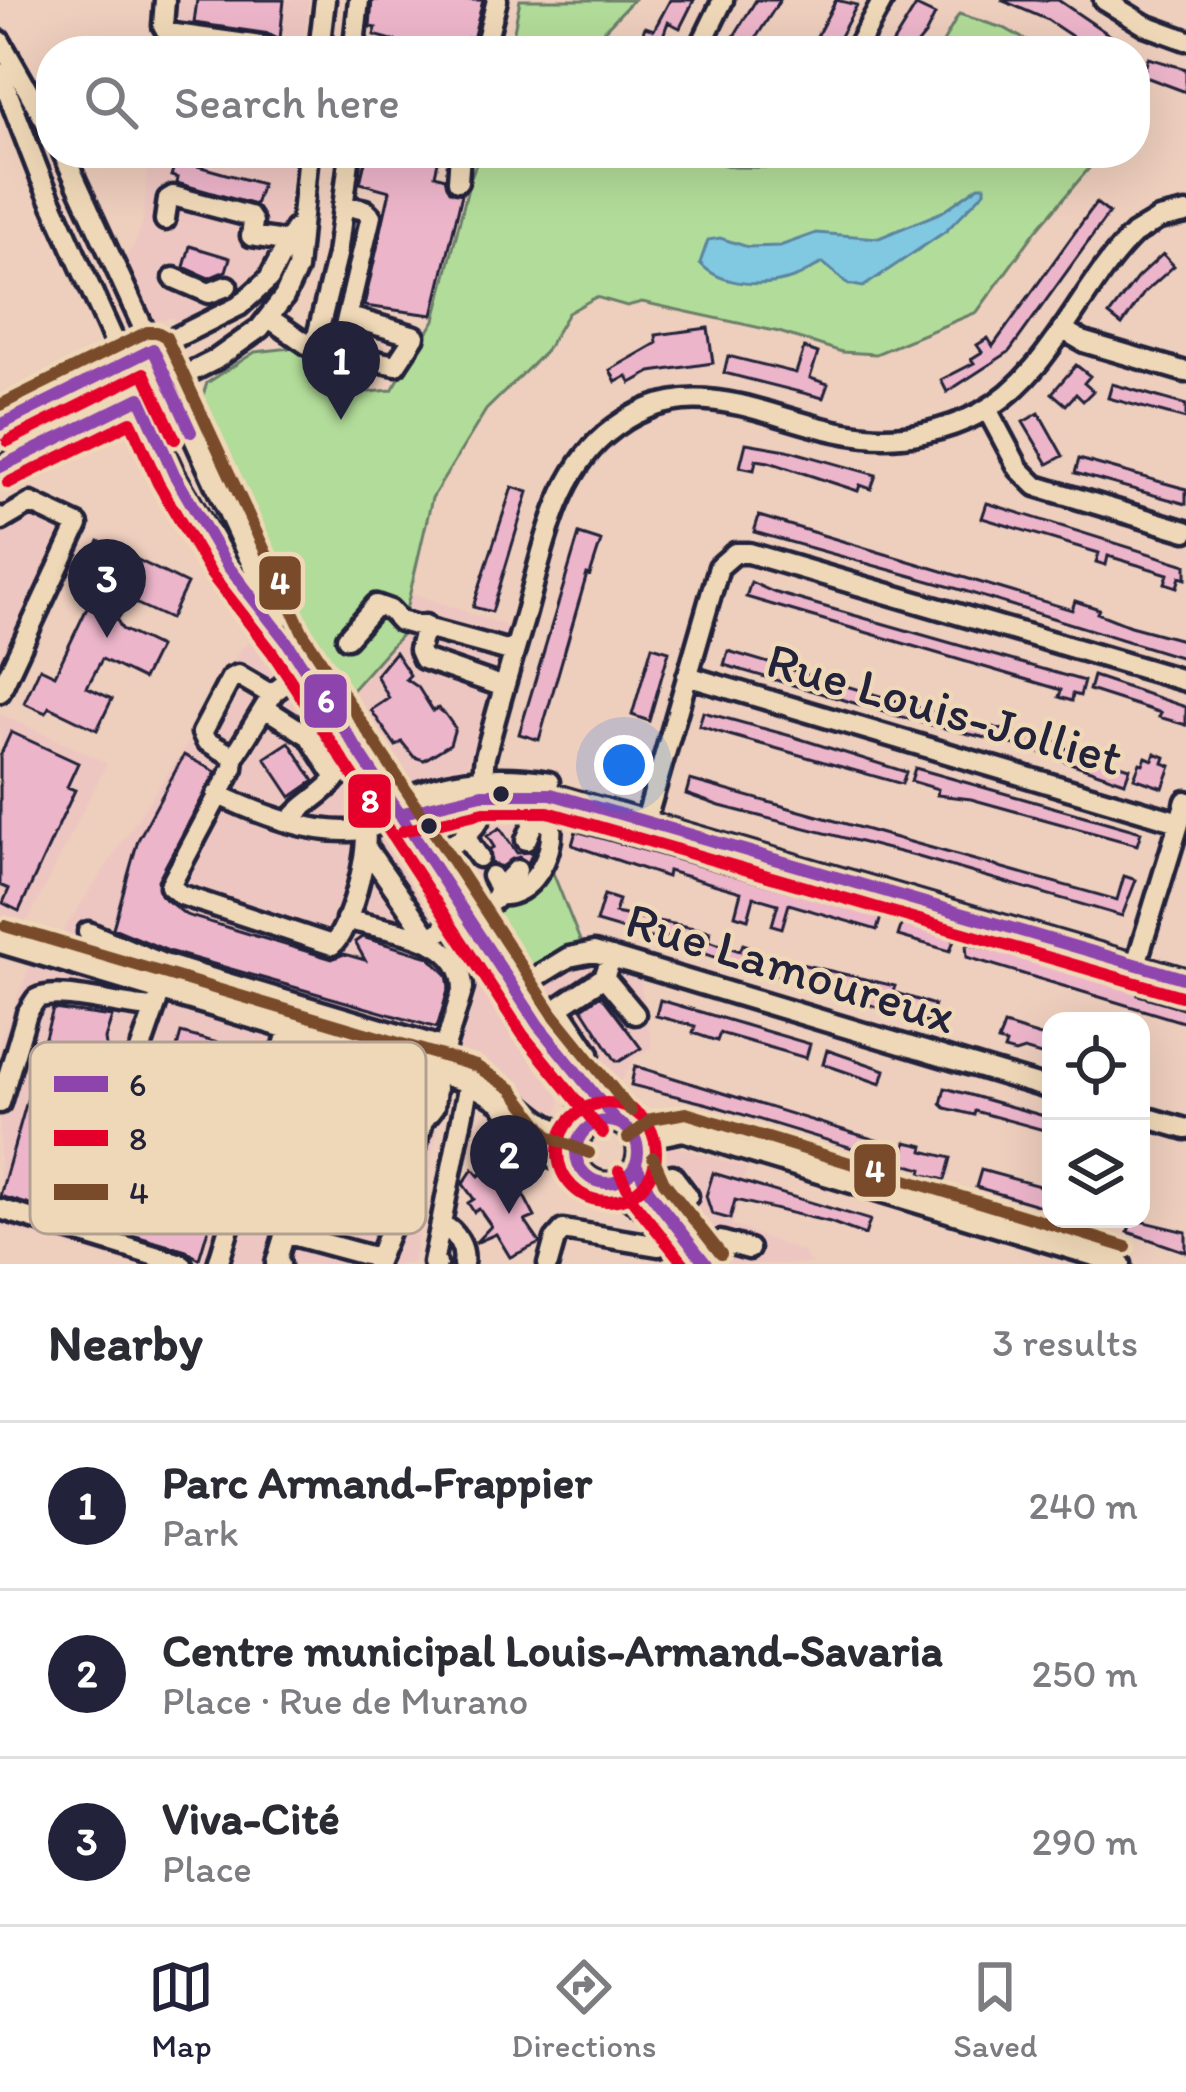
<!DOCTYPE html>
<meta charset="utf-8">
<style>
:root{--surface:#fff;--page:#f2f2f3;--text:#2b2b33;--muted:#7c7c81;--line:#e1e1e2;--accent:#22223b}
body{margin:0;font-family:Itim,sans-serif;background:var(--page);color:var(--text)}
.controls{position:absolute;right:36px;bottom:36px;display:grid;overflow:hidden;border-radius:24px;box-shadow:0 12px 48px #0002}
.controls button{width:108px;height:108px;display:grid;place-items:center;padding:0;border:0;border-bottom:3px solid var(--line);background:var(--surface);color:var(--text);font:60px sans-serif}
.you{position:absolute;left:624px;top:765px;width:42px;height:42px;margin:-30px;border:9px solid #fff;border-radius:50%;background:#1a73e8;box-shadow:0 0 0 18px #1a73e833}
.badge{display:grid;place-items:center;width:78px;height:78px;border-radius:50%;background:var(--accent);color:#fff;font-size:39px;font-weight:700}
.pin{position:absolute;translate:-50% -99px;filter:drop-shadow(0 3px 6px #0008)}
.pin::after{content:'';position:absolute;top:63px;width:42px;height:36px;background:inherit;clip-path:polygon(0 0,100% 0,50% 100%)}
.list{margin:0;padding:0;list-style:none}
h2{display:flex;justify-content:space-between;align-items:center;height:156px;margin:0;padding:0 48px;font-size:51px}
h2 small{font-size:39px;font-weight:400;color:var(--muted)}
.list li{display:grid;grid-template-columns:78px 1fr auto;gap:36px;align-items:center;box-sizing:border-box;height:168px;padding:0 48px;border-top:3px solid var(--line)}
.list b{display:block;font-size:45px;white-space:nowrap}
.list p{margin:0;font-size:39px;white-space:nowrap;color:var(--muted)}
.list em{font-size:39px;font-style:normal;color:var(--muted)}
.icon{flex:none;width:66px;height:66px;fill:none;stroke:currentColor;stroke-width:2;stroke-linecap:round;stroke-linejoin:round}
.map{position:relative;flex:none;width:1186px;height:1264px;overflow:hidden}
.search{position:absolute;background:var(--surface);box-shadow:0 12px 48px #0002;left:36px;right:36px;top:36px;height:132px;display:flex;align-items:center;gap:30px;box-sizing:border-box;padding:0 42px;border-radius:48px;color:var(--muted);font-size:45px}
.sheet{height:660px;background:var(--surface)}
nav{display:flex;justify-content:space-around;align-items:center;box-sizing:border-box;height:168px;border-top:3px solid var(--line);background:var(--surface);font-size:33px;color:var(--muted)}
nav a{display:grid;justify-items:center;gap:6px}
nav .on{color:var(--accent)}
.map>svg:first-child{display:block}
.built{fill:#eec6c1}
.green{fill:#b2dc99;stroke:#6a7f6a;stroke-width:3}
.water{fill:#81c8e1;stroke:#5b869f;stroke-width:3}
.building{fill:#edb5ca;stroke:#22223b;stroke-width:3}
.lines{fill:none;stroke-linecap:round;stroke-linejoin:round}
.minor-casing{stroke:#22223b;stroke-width:27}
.minor{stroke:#efd8b7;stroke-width:18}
.bus-1-casing{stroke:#efd8b7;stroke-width:21}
.bus-2-casing{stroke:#efd8b7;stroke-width:21}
.bus-3-casing{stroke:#efd8b7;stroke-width:21}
.bus-1{stroke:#8e44ad;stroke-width:12}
.bus-2{stroke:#e4002b;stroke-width:12}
.bus-3{stroke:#7a4b2a;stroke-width:12}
.bus-dot{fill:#22223b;stroke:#efd8b7;stroke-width:4.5}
.labels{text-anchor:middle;stroke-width:9;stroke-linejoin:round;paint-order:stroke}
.street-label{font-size:51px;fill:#22223b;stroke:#efd8b7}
.key{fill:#efd8b7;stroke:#b2a192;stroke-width:3}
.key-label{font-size:33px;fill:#22223b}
.line-badge{stroke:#efd8b7;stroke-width:4.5}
.badge-label{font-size:33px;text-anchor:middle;font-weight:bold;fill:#fff}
</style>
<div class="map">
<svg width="1186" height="1264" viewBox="0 0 1186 1264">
<rect width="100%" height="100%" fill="#eecebd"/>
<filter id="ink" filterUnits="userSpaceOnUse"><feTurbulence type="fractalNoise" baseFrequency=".00833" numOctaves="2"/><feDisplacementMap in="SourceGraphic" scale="24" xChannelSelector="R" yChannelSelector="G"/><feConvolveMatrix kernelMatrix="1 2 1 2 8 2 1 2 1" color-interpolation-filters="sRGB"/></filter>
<g filter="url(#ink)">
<path class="built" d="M158,0H309L303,51H153Z
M148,153H294L284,228L279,247L260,279L232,300L176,325L172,317L156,322L150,315L122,261L135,244L143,220Z
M24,495L87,522L0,708V502L6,508Z
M410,593L511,627L470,760L465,768L411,785L395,777L344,699L400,636Z
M256,634L555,1086L560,1102L556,1124L484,1078L51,949L190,740L239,651Z
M0,714L107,763L21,934L0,928Z
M490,804H531L540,811L545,807L572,813L553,873L581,943L530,971L519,969L425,826L436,816Z
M590,960L639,974L652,1047L634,1059L609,1103L536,995L540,985L570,965Z
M42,964L445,1085L413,1264H133L0,1226V1042L30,966L40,967Z
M668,1144L747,1168L732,1225L804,1252L811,1264H725L657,1163Z"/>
<path class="green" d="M520,0H633L596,39L595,51H510Z
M959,14L1006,29L1045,51H938Z
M480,153H679L733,167L845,168L883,153H1102L1035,232L977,312L876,354L842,352L779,332L642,302L627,306L596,297L568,313L545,352L486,410L432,498L400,636L344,699L263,565L198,410L207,383L255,352L291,348L338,370L342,380L369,392L392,390L435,320L470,180Z
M553,873L581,943L530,971H522L486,920Z"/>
<path class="water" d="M979,186H985V191L946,231L863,287L848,284L823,263C813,267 805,274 796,277C767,288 721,287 700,263L708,240L720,238L748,247L780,246L816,233L879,238L942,212Z"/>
<path class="building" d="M197,0H284L280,39L270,34L194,23Z
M372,0H483L473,39L468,38L465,51H393L396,41L374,35L376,28L370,27Z
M670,0H694L680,28L668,22L658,50L639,44L645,27L654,30Z
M756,0H780L752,44L762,51H725Z
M836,0L857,5L832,51H809Z
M1001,0H1058L1133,51H1094L1046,19Z
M916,6L935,15L925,35L912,51H888Z
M1148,58L1186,69V92L1143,76Z
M367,153H440L435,175L445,178L450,191L462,194L433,315L364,306L390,191L360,183Z
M176,160L262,184L255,205L177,183L178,178L171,176Z
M1096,203L1109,213L1009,352L947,392L941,380L974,363L971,359L982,352L977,345L988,338L993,346Z
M190,246L230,258L226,271L209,278L184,267Z
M1163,254L1174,266L1144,293L1122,325L1109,315L1137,278Z
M708,328L713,363L651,372L631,383L627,376L616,382L610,370L657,343L656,335Z
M804,348L818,353L810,378L828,384L823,398L724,373L728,356L796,373Z
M1076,365L1090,376L1084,383L1093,391L1083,401L1076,394L1066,405L1052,393Z
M1112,384L1186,405V419L1108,398Z
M1039,413L1063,456L1048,464L1023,422Z
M746,443L787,450L876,475L871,489L860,485L858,491L769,462L756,460L754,470L740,467Z
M1079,459L1186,489V504L1075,473Z
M512,487L528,492L492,612L473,607Z
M987,503L1186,565V579L1180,577L1177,587L1165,583L1168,574L1108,556L1106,565L1096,562L1099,553L982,518Z
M759,516L1072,610L1075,601L1099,609L1097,613L1130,626L1186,641V659L958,589L754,532Z
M579,534L601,541L590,575L587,574L539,740L519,734Z
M99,541L187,584L170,619L135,603L126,606L117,620L122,629L159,647L143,679L102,659L87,687L112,699L97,730L49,707L46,713L24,703L40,668L55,675L99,583L83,575Z
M751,582L773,592L1084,681L1080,696L1073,694L1072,701L1059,697L1061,690L1055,688L746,597Z
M652,646L669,651L649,721L632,715Z
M728,651L934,712L1031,737L1032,733L1062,743L1061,747L1130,768L1125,782L1024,747L919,722L724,665Z
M395,652L410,675L406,679L418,687L433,711L438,708L445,714L455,728L450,744L424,760L414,757L402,742L396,746L371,710L389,698L376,675Z
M1093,676L1186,707V725L1159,717L1161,713L1089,690Z
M703,712L791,736L906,772L902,784L729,735L699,726Z
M11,732L78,763L67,787L75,790L19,911L3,903L9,889L0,885V756Z
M289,742L314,781L291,797L265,758Z
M1155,753L1165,757L1163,763L1171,766L1163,788L1134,778L1140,763L1143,764L1146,757L1153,760Z
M184,755L216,772L158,880L161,896L186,915L332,959L344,954L365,960L355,942L362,937L429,957L447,975L449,987L437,1028L168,951L113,928L138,840Z
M915,768L1141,832L1137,845L971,799L937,795L938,789L911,781Z
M690,780L1117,900L1124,876L1136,880L1122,916L915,856L720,806L686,794Z
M500,828L517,853L533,852L528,863L519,857L501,867L491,863L490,849L494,847L487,836Z
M576,831L881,917L877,930L789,904L782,928L772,925L778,904L754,897L748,919L735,915L741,892L668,871L667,877L572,845Z
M604,895L619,900L615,913L710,931L708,941L740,951L743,944L758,949L753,965L740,962L739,965L687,948L689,942L663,936L661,941L596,922Z
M902,923L955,937L950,951L898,936Z
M966,943L1140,990L1138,995L1186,1009V1023L967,957Z
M775,958L895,986L893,992L934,1005L928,1023L771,974Z
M601,995L641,1048L620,1061H616L582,1008Z
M660,1000L810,1044L806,1058L720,1033L717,1041L693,1033L695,1026L656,1016Z
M53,1009L112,1017L105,1039L107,1054L102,1053L93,1084L112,1090L114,1102L122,1107L133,1105L138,1097L161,1104L181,1033L237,1048L220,1103L244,1110L199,1259L186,1251L0,1196Z
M1004,1025L1051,1039V1058L1024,1050L1015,1053L1004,1050L1006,1044L998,1042Z
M827,1050L885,1070L881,1084L823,1064Z
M635,1066L905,1149L906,1142L924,1146L923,1151L951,1158L945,1180L921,1174L922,1169L708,1104L631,1085Z
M945,1088L1051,1118V1132L975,1111L974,1115L945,1108L941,1104Z
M473,1169L479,1176L488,1169L512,1206L524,1196L535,1217L525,1221L540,1243L510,1257L496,1234L475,1243L491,1226L479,1209L474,1212L468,1203L474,1199L463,1184Z
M981,1170L1043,1187L1042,1190L1051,1193V1209L976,1187Z
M713,1173L870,1220L865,1235L830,1222L735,1200L730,1219L712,1214L706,1196Z
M1132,1219L1186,1232V1252L1128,1232Z"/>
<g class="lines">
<defs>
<path id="minor" d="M165,0L163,26L168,33L268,47L272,51
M1104,0L1145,25L1186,40
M0,41L51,131
M319,51L325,0
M358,51L355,36L359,0
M484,51L497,0
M698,51L723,0
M855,51L883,0
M0,73L40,176L174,474L227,565L287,642L538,1025L617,1122
M63,153L278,621
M458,181L460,153
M165,220L168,199L173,196L249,216L253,222L251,236L297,243
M174,278L209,293L227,286
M269,318L314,349L337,255L350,153
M1062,329L1084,342L1186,372
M314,349L396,365L415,336L349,317
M339,352L371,216L365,210L343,205
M987,409L1019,469L1036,486L1186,531
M0,425L239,306L269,279L295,229
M0,467L215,360L260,328L284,297L297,269L308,153
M0,517L2,520L31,503L78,525L0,692
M425,625L419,650L423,659L504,687
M347,638L376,605L390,610L400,621L514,652
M305,669L274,692L234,757L233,768L170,886L181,895L332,945C349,931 370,852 365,830
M687,676L1179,822
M265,708L309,736L336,778L364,760
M234,757L206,741L202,733L231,678L238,675L272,695
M217,794C259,814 314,836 361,830C377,828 389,817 404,813C455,802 499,787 551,794L1186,979
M399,814L407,797C452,778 500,774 549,782
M646,820L719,567L735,553H749L1186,681
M290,821C302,803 323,796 336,778
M464,835L479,857
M367,849L429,938L494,900L499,889L492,876
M428,859C444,849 469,837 479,820C488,804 481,776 485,757C497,710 511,663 525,616C542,555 554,479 605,435C694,359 772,427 866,436C904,440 946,431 980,413C1051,375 1079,287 1134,234L1159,219L1186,213
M499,889L517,870
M498,895C531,899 555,854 551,825L543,820L534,822L526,840
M346,919C386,932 462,933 463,988L437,1073L420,1102L423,1121
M88,932L163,964L445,1048
M0,943L469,1083L500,1102L538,1152L582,1170
M1136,964L1186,801
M604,977L635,1014
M515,990L569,957L594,952L1051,1089
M561,1011L562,1005L604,977L612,957
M538,1025L561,1011L589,1053L563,1070
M334,1066L411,1089L432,1082
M567,1076L582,1105L588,1128
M491,1086C529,1103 537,1131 581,1136
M125,1094L157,1002
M0,1103L27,1013L36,999C60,987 122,1008 155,1008
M1141,1116L1186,1129
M576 1152a31 31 0 1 1 62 0a31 31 0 1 1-62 0Z
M626,1128L666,1121L683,1131L739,1149L1121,1264
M639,1152L659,1136L683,1131
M636,1164L644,1187L675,1221
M606,1183L653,1215L700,1264
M0,1209L182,1264
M661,1216L688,1196L672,1175
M441,1224C456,1231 466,1248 463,1264
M285,1233L377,1258
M696,1259L720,1241L749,1249
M218,1264L289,1029
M280,1264L276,1263L341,1045
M376,1264L397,1212L423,1121L434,1107L436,1088L432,1082
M437,1264L433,1263L469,1083
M548,1264L555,1239L563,1230L659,1246L685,1233"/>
</defs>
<use href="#minor" class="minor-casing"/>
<use href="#minor" class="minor"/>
<defs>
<path id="bus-1" d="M0,425L153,349L191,432
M0,467L140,398L174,474L227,565L287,642L538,1025L617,1122
M399,814L482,794H551L1186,979
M576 1152a31 31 0 1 1 62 0a31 31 0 1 1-62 0Z
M636,1164L649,1191L706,1264"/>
<path id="bus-2" d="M8,441L144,373L175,439
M8,483L131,422L158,483L211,574L272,652L523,1035L603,1133
M403,831L484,812H548L1181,996
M558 1152a49 49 0 1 1 98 0a49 49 0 1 1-98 0Z
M619,1171L634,1202L684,1264"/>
<path id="bus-3" d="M0,405L147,332H157L166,337L303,633L553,1014L631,1111
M5,926L476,1066L512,1089L549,1137L589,1153
M628,1138L652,1119L686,1113L1126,1247
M653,1157L664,1182L721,1254"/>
</defs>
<use href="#bus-1" class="bus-1-casing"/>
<use href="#bus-2" class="bus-2-casing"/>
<use href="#bus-3" class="bus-3-casing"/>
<use href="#bus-1" class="bus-1"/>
<use href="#bus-2" class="bus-2"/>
<use href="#bus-3" class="bus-3"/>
</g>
</g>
<g class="bus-dot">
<circle cx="501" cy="794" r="10"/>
<circle cx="429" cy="826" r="10"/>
</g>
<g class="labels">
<g class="street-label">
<text transform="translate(945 708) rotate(16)" y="18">Rue Louis-Jolliet</text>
<text transform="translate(791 967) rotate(17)" y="18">Rue Lamoureux</text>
</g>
</g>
<rect x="30" y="1042" width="396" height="192" rx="18" class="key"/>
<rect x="54" y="1076" width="54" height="16" fill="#8e44ad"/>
<rect x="54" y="1130" width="54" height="16" fill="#e4002b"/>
<rect x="54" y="1184" width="54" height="16" fill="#7a4b2a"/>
<g class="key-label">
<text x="129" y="1096">6</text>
<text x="129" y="1150">8</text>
<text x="129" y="1204">4</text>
</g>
<g class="line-badge">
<rect x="257" y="554" width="46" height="58" rx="12" fill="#7a4b2a"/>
<rect x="302" y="672" width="47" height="58" rx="12" fill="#8e44ad"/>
<rect x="346" y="772" width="47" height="58" rx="12" fill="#e4002b"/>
<rect x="852" y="1142" width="46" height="57" rx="12" fill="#7a4b2a"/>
</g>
<g class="badge-label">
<text x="280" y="594">4</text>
<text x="326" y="712">6</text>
<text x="370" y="812">8</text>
<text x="875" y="1182">4</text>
</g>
</svg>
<div class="controls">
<button><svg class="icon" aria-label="locate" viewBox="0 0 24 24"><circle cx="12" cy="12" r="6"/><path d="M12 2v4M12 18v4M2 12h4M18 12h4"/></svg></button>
<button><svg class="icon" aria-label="layers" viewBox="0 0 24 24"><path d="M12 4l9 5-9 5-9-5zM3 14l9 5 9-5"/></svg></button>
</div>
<div class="you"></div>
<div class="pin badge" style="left:341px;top:420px">1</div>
<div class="pin badge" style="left:509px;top:1214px">2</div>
<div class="pin badge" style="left:107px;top:638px">3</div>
<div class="search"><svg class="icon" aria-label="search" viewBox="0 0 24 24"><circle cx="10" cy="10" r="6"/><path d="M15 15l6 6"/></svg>Search here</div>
</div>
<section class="sheet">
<h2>Nearby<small>3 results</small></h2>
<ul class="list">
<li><span class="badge">1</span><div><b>Parc Armand-Frappier</b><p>Park</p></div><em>240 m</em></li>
<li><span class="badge">2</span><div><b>Centre municipal Louis-Armand-Savaria</b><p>Place · Rue de Murano</p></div><em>250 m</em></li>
<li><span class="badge">3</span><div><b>Viva-Cité</b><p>Place</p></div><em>290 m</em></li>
</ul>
</section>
<nav>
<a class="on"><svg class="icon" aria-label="map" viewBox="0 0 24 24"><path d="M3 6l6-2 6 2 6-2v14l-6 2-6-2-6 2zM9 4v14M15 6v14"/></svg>Map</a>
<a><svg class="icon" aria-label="directions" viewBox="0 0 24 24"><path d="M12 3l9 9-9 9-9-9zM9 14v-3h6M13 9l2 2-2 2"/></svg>Directions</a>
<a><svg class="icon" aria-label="saved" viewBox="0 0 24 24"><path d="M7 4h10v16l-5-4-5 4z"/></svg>Saved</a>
</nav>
